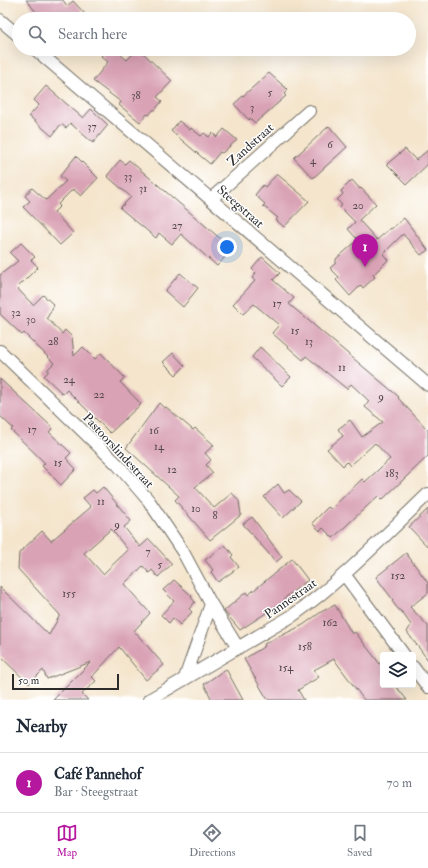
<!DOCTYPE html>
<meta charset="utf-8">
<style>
:root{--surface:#fff;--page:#f6f6f7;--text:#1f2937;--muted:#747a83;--line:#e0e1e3;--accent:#b5179e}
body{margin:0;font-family:"IM FELL Double Pica",serif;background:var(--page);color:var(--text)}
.controls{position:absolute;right:12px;bottom:12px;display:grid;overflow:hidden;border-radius:4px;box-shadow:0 4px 16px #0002}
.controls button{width:36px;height:36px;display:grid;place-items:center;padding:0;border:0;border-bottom:1px solid var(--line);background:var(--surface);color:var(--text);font:20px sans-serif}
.scale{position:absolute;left:12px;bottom:10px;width:107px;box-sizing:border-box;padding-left:4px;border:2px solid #2b2b2b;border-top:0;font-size:11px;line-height:14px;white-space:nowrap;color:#2b2b2b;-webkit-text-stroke:3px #fff;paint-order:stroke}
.you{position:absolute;left:227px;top:247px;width:14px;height:14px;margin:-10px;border:3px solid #fff;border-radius:50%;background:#1a73e8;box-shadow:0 0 0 6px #1a73e833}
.badge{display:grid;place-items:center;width:26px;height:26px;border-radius:50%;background:var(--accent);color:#fff;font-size:13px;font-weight:700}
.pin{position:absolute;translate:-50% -33px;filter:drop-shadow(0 1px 2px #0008)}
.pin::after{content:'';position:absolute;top:21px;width:14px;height:12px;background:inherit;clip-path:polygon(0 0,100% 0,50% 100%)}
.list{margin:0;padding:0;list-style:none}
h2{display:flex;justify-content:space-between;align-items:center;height:52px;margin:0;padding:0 16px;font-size:17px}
h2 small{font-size:13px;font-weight:400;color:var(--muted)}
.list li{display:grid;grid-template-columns:26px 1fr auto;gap:12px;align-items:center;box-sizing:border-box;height:60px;padding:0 16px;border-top:1px solid var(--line)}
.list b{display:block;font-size:15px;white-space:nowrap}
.list p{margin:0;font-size:13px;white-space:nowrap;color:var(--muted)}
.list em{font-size:13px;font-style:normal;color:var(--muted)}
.icon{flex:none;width:22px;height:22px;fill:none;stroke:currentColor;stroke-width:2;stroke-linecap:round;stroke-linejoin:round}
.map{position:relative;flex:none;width:428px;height:700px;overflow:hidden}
.search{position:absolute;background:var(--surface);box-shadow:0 4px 16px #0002;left:12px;right:12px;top:12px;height:44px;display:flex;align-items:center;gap:10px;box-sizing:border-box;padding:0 14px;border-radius:22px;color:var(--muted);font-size:15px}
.sheet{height:112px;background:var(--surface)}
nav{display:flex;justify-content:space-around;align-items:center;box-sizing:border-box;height:56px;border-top:1px solid var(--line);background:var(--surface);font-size:11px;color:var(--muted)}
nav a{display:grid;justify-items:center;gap:2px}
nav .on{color:var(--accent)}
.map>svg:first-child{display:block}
.building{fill:#d9a2b5;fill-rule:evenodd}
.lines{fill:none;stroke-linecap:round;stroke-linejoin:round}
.street-casing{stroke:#716c63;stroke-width:14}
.street{stroke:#fff;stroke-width:12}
.labels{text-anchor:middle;stroke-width:3;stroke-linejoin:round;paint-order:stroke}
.number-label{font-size:11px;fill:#56494e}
.street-label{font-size:13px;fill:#2b2b2b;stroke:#fff}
</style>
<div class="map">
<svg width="428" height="700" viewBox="0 0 428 700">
<rect width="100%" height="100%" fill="#fff"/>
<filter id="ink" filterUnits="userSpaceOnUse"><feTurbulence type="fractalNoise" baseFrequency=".025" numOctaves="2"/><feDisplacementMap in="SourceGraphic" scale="8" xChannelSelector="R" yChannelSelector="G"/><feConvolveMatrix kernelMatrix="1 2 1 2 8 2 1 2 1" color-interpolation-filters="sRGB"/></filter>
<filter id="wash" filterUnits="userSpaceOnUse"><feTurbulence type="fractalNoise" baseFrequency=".012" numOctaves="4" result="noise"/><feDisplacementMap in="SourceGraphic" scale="16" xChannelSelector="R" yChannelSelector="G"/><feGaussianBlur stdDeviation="0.9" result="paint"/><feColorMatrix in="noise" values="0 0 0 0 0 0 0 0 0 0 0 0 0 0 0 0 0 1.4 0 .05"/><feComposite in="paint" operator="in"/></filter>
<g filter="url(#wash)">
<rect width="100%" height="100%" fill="#f4e5cc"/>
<g id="blocks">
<path class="building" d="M26,0H63L67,6L73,1L85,14L84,15L87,19H42Z
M108,49H114L127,60L138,49H139L172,81L157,97L162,101L155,110H153L149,115L147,114L140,122L119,105L121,102L93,81L108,62L101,56Z
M269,73L288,90L284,94L286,96L255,123L250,118L249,120L234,104Z
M46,86L83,118L91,109L108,125L93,143L70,123L66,128L61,124L52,136L29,116L39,105L34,100Z
M179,121L190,130L191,128L201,136L204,133L209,137L212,133L217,137L224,129L237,140L222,153L220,152L210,164L171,131Z
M329,126L347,147L313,178L294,158Z
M405,149L416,160L428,150V164L407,184L387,164Z
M76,156L98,178L81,196L73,189L58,204L60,206L54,212L73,233L60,245L23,207L30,201L25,196L32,188L46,200L66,181L60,176Z
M120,160L125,164L129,160L223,241L217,248L226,256L217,266L181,234L172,244L159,233L156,238L120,208L131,197L107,176Z
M277,174L309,201L284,227L276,220L278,218L263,206L265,204L255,195L263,185L265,187Z
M352,180L360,189L361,188L376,204L359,220L377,240L390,228L391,229L404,218L428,250L421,255L403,234L383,254L388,260L373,275L375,277L363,288L361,285L350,296L336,280L339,277L330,268L336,263V259L358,240L348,229L355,222L340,207L342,205L337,200L343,194L341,191Z
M21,243L35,257L31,260L38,267L17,288L33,305L43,295L54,305L47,318L62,334L65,330L72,337L74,356L83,347L95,359L101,353L125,378L120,382L141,404L110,433L67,390L63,394L44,376L48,372V369L54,363L24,333L22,335L0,314V275L18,261L10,253Z
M262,257L280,273L273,280L294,298L289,304L399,397L398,398L428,430V456L382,500L378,496L333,538L323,528L320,531L312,523L328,507L331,509L362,479L365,482L390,459L375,443L350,466L347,462L343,466L327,449L343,436L338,429L350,420L362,437L383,422L365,407L369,401L351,384L347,389L306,356L303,360L272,333L279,325L254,304L243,314L233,304L255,281L252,278L256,273L252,269Z
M180,273L198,288L183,307L165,291Z
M260,347L291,377L282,386L252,357Z
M173,353L185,366L176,375L163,362Z
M0,379L53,428L49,432L71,453L66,458L76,469L61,485L42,466L45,463L11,430L13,428L0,416Z
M159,403L164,408L166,407L193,430L195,428L214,445L205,453L211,460L206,465L213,473L195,487L214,508L232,493L239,501L241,515L210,540L175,500L179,496L126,448Z
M278,484L284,493L289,490L301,501L283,518L264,497Z
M103,487L131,521L124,527L140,547L149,539L172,564L158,577L152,570L149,573L143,566L124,584L150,613L134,631L164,665L146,680L119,647L92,677L96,681L82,694L88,700H53L91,662L47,679L43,670L29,684L0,656V587L49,635L60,615L18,569L19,553L42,531L51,541L91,507L83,498L93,490L96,493ZM111,529L128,550L103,574L84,553Z
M428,509V547L409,527Z
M252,517L282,557L276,562L243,524Z
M225,545L233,555L231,557L239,567L218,582L211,572L213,570L205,560Z
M406,553L428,583V593L410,607L428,626V660L407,632L411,625L402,612L398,609L392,601L393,600L376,577Z
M292,559L308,580L286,597L283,602L240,630L224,611L246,592L248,595Z
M174,580L192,596L191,597L195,602L189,609L192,612L180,625L173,618L169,623L161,615L174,601L163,590Z
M335,605L352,634L355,632L380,664L383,669V685H395L407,700H364L334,659L314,670L319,677L298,690L304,700H269L266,697L244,659L265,646L264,644L303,625L321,612Z
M226,669L243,700H212L204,684Z"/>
</g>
</g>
<g filter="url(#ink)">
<use href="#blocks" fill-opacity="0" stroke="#716c63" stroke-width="1"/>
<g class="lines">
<defs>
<path id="street" d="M0,20L19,36
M35,49L428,385
M211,199L309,111
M0,351L118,465L149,501L183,552L211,604L238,648
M344,574L404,655
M413,667L428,687
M185,678L211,604
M149,700L292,616C342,581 384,536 428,494"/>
</defs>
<use href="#street" class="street-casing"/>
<use href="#street" class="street"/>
</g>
</g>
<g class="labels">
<g class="number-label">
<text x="270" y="96">5</text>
<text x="136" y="99">38</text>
<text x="252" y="111">3</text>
<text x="92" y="130">37</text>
<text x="330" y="148">6</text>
<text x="313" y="164">4</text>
<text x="128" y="180">33</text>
<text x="143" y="192">31</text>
<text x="358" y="209">20</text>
<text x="177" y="229">27</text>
<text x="277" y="307">17</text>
<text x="16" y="316">32</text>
<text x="31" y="323">30</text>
<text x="295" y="334">15</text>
<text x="53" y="345">28</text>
<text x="309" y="345">13</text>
<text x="342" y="371">11</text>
<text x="69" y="383">24</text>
<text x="99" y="398">22</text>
<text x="381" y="400">9</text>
<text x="32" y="433">17</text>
<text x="154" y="434">16</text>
<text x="159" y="450">14</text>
<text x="58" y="466">15</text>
<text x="172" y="473">12</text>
<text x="392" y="477">183</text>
<text x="101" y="505">11</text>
<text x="196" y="512">10</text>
<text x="215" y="519">8</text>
<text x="117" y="528">9</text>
<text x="148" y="555">7</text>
<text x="160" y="568">5</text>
<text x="398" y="579">152</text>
<text x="69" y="597">155</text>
<text x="330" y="626">162</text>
<text x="305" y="650">158</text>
<text x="286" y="671">154</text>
</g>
<g class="street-label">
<text transform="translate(250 144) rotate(-42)" y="5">Zandstraat</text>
<text transform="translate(241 206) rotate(41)" y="5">Steegstraat</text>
<text transform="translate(119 450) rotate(47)" y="5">Pastoorslindestraat</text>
<text transform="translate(290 598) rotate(-35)" y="5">Pannestraat</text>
</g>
</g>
</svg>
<div class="controls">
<button><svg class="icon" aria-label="layers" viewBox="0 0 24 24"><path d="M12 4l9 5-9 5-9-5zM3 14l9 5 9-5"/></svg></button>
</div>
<div class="scale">50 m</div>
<div class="you"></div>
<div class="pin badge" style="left:365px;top:267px">1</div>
<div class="search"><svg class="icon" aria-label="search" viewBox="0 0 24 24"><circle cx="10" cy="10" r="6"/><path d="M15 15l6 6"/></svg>Search here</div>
</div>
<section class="sheet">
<h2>Nearby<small></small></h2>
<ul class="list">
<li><span class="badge">1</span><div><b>Café Pannehof</b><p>Bar · Steegstraat</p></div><em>70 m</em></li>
</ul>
</section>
<nav>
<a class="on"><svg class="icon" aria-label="map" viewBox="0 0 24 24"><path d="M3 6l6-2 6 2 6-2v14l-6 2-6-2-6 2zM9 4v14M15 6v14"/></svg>Map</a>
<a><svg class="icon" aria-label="directions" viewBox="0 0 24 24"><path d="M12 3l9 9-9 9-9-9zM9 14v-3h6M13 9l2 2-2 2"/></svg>Directions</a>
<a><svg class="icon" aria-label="saved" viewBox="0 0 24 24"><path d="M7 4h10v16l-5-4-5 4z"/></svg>Saved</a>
</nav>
